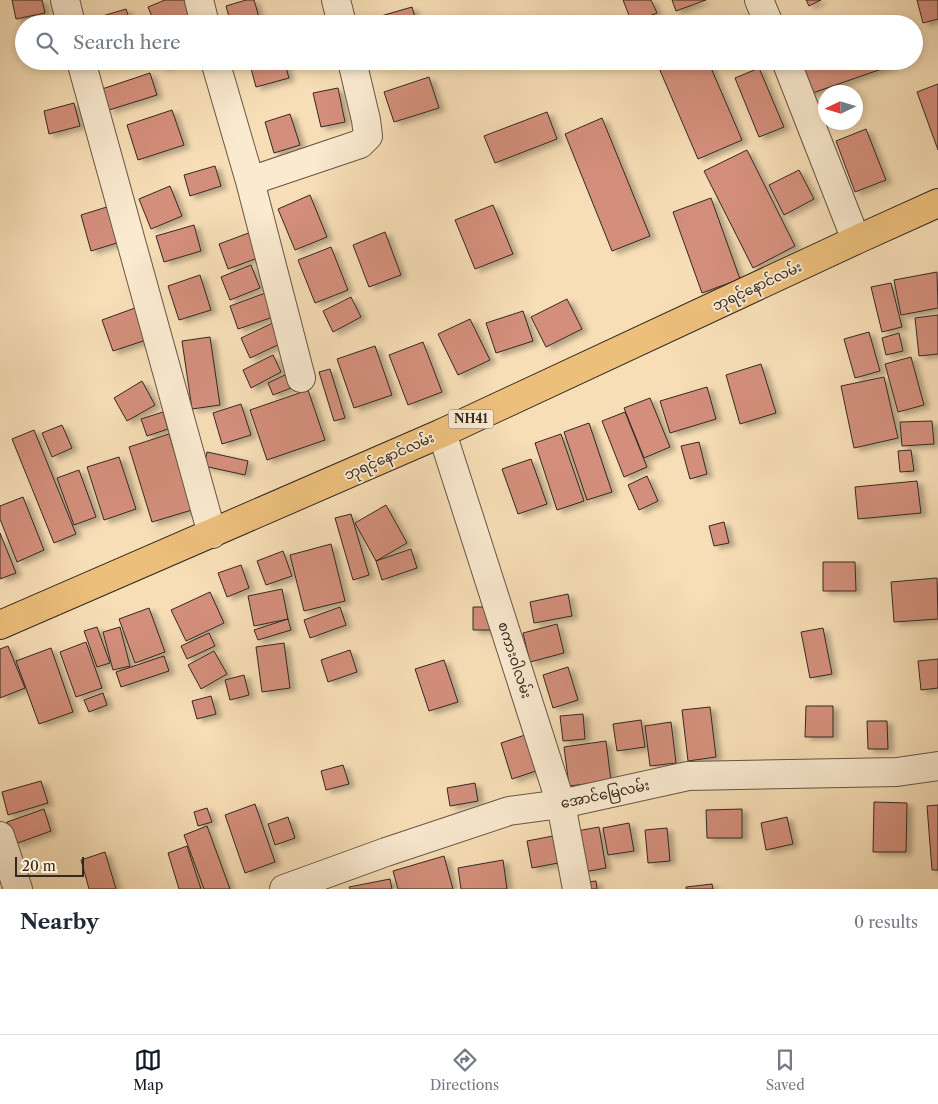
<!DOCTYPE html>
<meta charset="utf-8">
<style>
:root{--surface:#fff;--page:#f6f6f7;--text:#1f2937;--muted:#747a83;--line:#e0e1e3;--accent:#111827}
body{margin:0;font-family:"Libre Caslon Text","Noto Sans Myanmar",serif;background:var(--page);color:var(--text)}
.compass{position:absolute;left:818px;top:85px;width:45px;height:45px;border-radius:50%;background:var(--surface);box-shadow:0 2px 8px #0003;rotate:266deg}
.scale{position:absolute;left:15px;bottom:12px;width:69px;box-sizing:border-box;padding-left:5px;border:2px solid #332822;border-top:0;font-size:14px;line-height:18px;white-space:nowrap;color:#332822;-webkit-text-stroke:4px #faead0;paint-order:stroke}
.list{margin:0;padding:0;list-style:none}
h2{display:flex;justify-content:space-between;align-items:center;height:65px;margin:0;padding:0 20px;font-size:21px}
h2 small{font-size:16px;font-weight:400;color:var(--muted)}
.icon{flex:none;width:28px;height:28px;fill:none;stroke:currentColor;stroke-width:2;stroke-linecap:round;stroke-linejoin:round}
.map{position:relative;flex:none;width:938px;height:889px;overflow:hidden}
.search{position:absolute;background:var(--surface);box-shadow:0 2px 8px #0003;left:15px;right:15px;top:15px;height:55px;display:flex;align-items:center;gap:12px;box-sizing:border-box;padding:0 18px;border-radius:28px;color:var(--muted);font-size:19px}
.sheet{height:145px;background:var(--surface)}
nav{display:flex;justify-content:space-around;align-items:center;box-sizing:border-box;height:70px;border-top:1px solid var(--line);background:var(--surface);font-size:14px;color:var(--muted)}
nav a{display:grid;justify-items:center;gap:2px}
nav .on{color:var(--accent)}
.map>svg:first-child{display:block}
.building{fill:#d48f7c;stroke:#332822;filter:url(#shadow)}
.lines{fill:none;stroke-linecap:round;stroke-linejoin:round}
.minor-casing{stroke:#645647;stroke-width:30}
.highway-casing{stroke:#332822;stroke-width:30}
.minor{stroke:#faead0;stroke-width:28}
.highway{stroke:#ecbf7b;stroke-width:28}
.labels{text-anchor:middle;stroke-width:4;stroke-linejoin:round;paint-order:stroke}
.shield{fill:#faead0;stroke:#6f6256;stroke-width:1}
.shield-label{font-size:12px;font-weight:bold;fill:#332822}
.street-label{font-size:14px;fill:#332822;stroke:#faead0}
</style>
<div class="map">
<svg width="938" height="889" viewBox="0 0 938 889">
<defs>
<filter id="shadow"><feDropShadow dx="5.5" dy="3" stdDeviation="2.5" flood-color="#0004"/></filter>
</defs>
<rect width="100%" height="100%" fill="#f7deb6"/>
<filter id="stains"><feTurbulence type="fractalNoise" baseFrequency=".004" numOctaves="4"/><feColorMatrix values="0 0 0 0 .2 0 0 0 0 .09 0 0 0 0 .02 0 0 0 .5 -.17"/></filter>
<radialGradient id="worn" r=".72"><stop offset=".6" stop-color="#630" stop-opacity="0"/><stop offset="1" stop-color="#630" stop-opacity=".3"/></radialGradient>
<path class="building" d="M12,0H42L45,13L16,19Z
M165,0H186L192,15L168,24H155L148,7Z
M246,0H254L261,24H231L226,6Z
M623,0H651L657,13L632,23Z
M672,0H706L676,11Z
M806,0H821L809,6Z
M917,0H938V19L923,23Z
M412,7L417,24H368L367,20Z
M126,9L131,24H101L99,17Z
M160,61H178L163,68Z
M249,61H284L289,78L256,87Z
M656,61H708L742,140L698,159Z
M795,61H892L893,65L807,95Z
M759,68L784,127L759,137L735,78Z
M150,73L157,95L109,110L102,89Z
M429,77L439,108L394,122L384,92Z
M938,84V150L917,92Z
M338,88L345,122L321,127L313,93Z
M74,103L80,126L49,134L44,111Z
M172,110L184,145L138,160L127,125Z
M547,112L557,139L495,163L484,136Z
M290,114L300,145L274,153L265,122Z
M602,118L650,236L612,251L565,134Z
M866,129L886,180L855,192L836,141Z
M747,150L795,246L753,268L704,171Z
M215,166L221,186L190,196L184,175Z
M799,170L814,199L784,215L769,185Z
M170,186L182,216L151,229L139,199Z
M310,195L327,237L295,250L278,209Z
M711,198L740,279L702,293L673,212Z
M493,205L513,254L475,269L455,220Z
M110,206L120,242L91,251L81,215Z
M194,225L201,251L164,262L156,236Z
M254,231L263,256L228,269L219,244Z
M385,232L401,275L369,287L353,245Z
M331,247L348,290L315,303L298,260Z
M251,265L260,288L230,300L221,277Z
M937,272L938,308L901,315L894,280Z
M200,275L211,310L179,320L168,286Z
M891,283L902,327L882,332L871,287Z
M268,292L276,316L238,329L230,306Z
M351,297L361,317L333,332L323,311Z
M567,299L582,329L546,347L531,317Z
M135,308L146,340L113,351L102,320Z
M523,311L533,341L496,353L486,323Z
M938,315V354L919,356L915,318Z
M470,319L490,360L458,375L438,334Z
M277,321L286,341L250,358L241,338Z
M869,332L880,371L855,378L844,339Z
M899,333L903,351L886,355L882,338Z
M210,337L220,405L192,409L182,341Z
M423,342L442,392L408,405L389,355Z
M375,346L392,395L354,408L337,359Z
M273,355L281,372L251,388L243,370Z
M911,357L924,405L898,412L885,364Z
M761,364L776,413L740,424L726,375Z
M330,369L345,418L334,421L319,372Z
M285,375L291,388L273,395L268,383Z
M884,377L898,438L854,448L841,386Z
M142,381L155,405L127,421L114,398Z
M707,387L716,419L670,433L660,401Z
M308,390L325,440L267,460L250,410Z
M650,398L670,447L644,458L624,408Z
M241,404L251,435L222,444L213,413Z
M163,412L168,429L147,436L141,419Z
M625,412L647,467L624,477L602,421Z
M932,421L934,444L902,446L900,422Z
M589,423L612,492L587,500L564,432Z
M62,425L72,448L52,457L42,433Z
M34,430L76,534L54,543L12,439Z
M169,434L192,510L152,522L129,447Z
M561,434L584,501L557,510L535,443Z
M699,442L707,474L690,479L681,446Z
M911,450L914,471L900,472L898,451Z
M207,452L248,461L245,475L204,466Z
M119,457L136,509L104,520L87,467Z
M531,459L547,504L518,514L502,469Z
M79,470L96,517L74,525L57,478Z
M647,476L658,501L639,510L628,485Z
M917,481L921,513L858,519L855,487Z
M23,497L44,550L17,562L0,519V506Z
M386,505L407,543L376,561L355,523Z
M351,514L369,575L353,580L335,518Z
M724,522L729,543L714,546L709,526Z
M0,533L16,573L0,579Z
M331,544L345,601L304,611L290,555Z
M411,549L417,568L382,580L376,561Z
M283,551L292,576L266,585L257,561Z
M823,562H855L856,591H823Z
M241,565L249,588L227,597L218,573Z
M937,578L938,619L894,622L891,582Z
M282,589L288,619L254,626L248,596Z
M210,592L224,623L186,641L171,610Z
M568,594L572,616L534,623L530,602Z
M340,607L346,625L310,638L304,620Z
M473,607H494L495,630H473Z
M149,608L165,652L135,663L119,619Z
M288,619L291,630L258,640L254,630Z
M557,624L564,653L530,662L523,633Z
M97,627L110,663L97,667L84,631Z
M120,627L130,666L113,670L103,632Z
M823,628L832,674L810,678L801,632Z
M209,633L215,646L187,659L181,646Z
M86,642L102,688L76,697L60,652Z
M284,643L290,688L262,692L256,647Z
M8,646L25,688L0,698V649Z
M51,648L73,712L39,724L16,661Z
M350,650L357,672L328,682L321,660Z
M214,651L227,674L201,689L188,665Z
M164,656L169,671L121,687L116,672Z
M938,659V688L921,690L918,661Z
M444,660L458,702L429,711L415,669Z
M568,667L578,700L553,708L543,675Z
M244,675L249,695L230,700L225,680Z
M103,693L107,705L89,712L84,700Z
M211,696L216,714L197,719L192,701Z
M806,706H833V737H805Z
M710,707L716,757L688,761L682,710Z
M583,714L585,739L563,741L560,716Z
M641,720L645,747L617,751L613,724Z
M867,721H887L888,749H868Z
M671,722L676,763L650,766L645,726Z
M525,735L536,771L512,779L501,743Z
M606,741L611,781L569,786L564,747Z
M343,765L349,784L326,790L321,771Z
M41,781L48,803L8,815L2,792Z
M475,783L478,801L450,806L447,788Z
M874,802L907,803L906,852H873Z
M255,804L275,862L245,873L225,815Z
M938,805V870H932L927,806Z
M207,808L212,822L198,826L194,812Z
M44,809L51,831L15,844L7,822Z
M742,809V838H707L706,810Z
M288,817L295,838L275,845L268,824Z
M787,817L793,844L766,850L761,823Z
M629,823L634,851L608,855L603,828Z
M207,826L230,889H204L184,835Z
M599,827L606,868L584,872L577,831Z
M667,828L670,861L648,863L645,830Z
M553,836L558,863L532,868L527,841Z
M187,846L201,889H179L168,853Z
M105,852L116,889H89L81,860Z
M444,856L453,889H398L393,871Z
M503,860L507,889H461L458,868Z
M390,879L392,889H350L349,887Z
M596,881L597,889H580L579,883Z
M712,884L713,889H686V887Z"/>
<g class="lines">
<defs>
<path id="minor" d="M65,0L71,24
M199,0L205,24
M336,0L342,24
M759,0L769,24
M81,61L212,534
M215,61L250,181L301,378
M786,61L856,240
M250,181L360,144L368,136L366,120L352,61
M442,433L561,804L577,889
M0,836L18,889
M284,889L386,852L509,811L561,804L688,776L897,772L938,766"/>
<path id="highway" d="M0,625L442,433L856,240L938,203"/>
</defs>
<use href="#minor" class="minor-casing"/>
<use href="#highway" class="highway-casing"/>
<use href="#minor" class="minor"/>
<use href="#highway" class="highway"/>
</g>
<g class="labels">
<rect class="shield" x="448.5" y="409.5" width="45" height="19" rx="4"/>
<g class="shield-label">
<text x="471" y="423">NH41</text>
</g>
<g class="street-label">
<text transform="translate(757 286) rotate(-25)" y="5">ဘုရင့်နောင်လမ်း</text>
<text transform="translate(389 456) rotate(-24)" y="5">ဘုရင့်နောင်လမ်း</text>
<text transform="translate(515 660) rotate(72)" y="5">စကားဝါလမ်း</text>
<text transform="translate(605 794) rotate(-12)" y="5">အောင်မြေလမ်း</text>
</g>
</g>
<rect width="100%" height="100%" filter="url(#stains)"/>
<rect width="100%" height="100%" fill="url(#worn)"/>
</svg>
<svg class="compass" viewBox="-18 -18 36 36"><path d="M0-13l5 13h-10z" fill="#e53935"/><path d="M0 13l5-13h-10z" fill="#747a83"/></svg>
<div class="scale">20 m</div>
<div class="search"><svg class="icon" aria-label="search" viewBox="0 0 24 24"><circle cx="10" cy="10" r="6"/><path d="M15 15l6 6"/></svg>Search here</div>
</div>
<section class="sheet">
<h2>Nearby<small>0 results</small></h2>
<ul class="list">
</ul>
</section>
<nav>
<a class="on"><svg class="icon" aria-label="map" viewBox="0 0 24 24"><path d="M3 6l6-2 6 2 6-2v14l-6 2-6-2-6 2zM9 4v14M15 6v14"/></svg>Map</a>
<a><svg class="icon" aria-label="directions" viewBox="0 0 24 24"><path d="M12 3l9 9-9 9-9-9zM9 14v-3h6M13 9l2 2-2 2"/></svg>Directions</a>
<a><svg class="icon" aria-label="saved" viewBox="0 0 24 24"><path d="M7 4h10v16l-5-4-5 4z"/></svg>Saved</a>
</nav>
